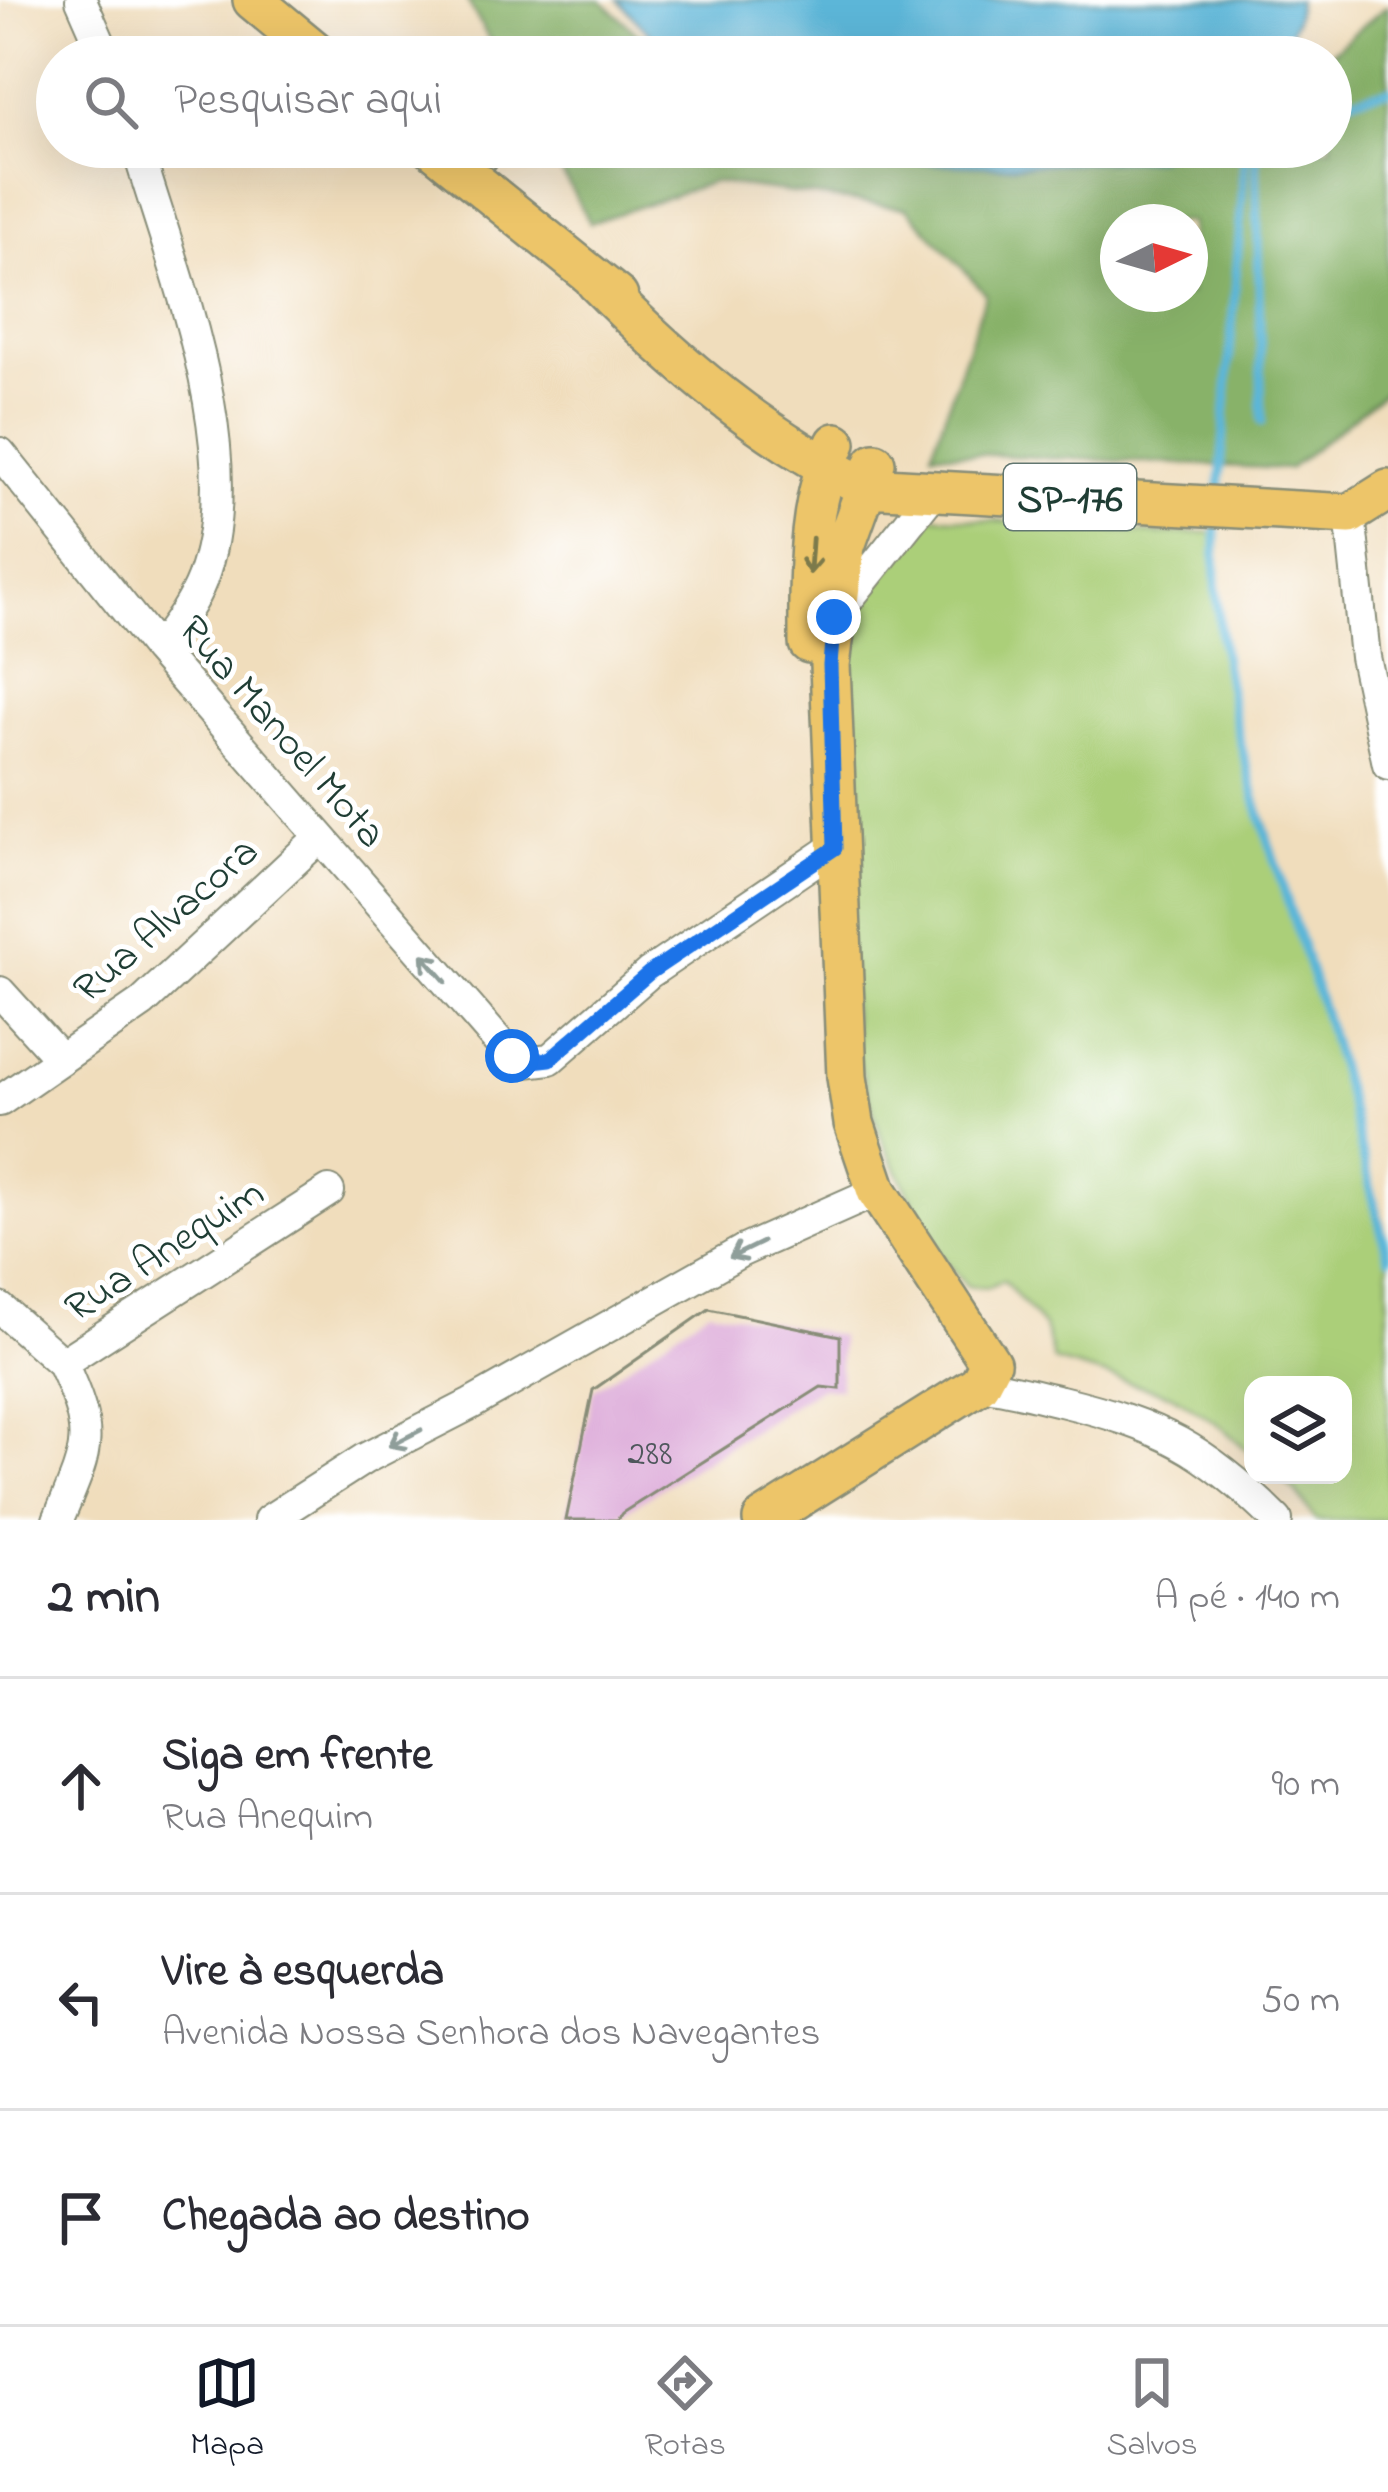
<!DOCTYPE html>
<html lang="pt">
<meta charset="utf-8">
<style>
:root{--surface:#fff;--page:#f7f7f7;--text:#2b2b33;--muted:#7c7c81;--line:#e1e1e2;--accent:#111827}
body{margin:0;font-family:"Indie Flower",sans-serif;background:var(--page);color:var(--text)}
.controls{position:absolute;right:36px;bottom:36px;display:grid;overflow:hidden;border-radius:24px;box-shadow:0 12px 48px #0002}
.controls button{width:108px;height:108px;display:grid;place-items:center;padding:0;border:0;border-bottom:3px solid var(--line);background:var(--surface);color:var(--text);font:60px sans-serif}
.compass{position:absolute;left:1100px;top:204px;width:108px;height:108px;border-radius:50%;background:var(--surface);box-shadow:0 12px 48px #0002;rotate:85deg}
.stop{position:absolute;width:36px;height:36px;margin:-27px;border:9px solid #1a73e8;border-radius:50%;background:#fff}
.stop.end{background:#1a73e8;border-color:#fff;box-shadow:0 3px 12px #0008}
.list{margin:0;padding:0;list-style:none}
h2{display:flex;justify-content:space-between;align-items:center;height:156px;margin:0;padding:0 48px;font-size:51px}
h2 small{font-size:39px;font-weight:400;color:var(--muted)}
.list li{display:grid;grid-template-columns:78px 1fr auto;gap:36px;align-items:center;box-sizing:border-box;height:216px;padding:0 48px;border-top:3px solid var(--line)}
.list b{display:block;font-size:45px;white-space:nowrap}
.list p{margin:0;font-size:39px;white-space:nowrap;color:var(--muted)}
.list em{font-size:39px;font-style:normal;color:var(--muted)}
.icon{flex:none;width:66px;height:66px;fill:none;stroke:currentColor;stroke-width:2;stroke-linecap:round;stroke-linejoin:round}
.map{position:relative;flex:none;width:1388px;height:1520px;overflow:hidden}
.search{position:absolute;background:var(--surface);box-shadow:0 12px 48px #0002;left:36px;right:36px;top:36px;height:132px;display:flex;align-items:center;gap:30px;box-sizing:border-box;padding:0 42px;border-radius:66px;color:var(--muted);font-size:45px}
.sheet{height:804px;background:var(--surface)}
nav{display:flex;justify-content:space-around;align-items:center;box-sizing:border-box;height:168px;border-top:3px solid var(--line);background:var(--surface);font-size:33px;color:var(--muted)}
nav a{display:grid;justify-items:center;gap:6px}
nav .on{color:var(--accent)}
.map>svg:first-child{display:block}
.green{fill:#abcf79;stroke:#658656;stroke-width:3}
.forest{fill:#88b269;stroke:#54784e;stroke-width:3;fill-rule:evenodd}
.water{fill:#5bb6d8;stroke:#3d7a86;stroke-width:3}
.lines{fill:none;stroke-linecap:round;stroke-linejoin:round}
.stream{stroke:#5bb6d8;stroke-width:9}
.building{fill:#daa4d6}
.minor-casing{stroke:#888d78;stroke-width:34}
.major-casing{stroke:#888d78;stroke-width:44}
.minor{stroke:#fff;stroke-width:30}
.major{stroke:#edc569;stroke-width:39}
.oneway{stroke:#7c7a4c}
.oneway2{stroke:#8f9e9a}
.route{stroke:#1a73e8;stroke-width:15}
.labels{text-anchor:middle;stroke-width:10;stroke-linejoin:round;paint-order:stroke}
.number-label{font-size:36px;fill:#4e575c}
.shield{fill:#fff;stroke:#627771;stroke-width:3}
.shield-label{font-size:39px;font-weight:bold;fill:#1f3d34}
.street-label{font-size:42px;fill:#1f3d34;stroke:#fff}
</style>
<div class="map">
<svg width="1388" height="1520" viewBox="0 0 1388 1520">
<rect width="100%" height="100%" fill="#fff"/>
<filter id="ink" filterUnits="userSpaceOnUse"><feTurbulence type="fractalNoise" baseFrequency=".00833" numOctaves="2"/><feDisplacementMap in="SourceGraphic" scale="24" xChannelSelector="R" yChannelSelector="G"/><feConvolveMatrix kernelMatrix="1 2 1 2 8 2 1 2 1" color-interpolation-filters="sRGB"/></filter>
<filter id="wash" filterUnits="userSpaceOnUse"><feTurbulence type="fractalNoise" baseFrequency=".004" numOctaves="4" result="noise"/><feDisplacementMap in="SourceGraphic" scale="48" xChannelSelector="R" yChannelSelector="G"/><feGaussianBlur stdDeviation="2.7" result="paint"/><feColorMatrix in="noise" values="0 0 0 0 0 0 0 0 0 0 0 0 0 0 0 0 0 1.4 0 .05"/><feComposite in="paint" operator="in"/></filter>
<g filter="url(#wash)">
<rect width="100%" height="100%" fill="#f0ddbc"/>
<path class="green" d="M932,516L1158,534L1216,532L1213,571L1232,711L1330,1034L1388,1246V1520H1316L1295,1491L1276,1475H1343V1385H1253V1455L1218,1424L1173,1395L1054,1361L1044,1327L1003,1280L988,1288L967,1286L939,1253L882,1140L857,1055L836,853L849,617Z"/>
<path class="forest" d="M467,0H601L663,57H499Z
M1388,5V389L1289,469L932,452L986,294L907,208L712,182L590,223L548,147H825L866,161L998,166L1155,159L1186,147H1331V57H1326ZM1118,222H1190V294H1118Z"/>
<path class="water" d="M618,0H1298L1295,20L1278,57H672Z
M825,147H1186L1155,159L998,166L866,161Z"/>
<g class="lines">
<path class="stream" d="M1331,104L1388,90
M1256,147L1262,422
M1219,495L1246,147
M1217,517C1205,683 1271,844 1319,999C1346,1084 1366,1171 1388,1257"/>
</g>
<g id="blocks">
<path class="building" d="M460,147H511L492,171Z
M709,1309L840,1336V1389L821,1387L622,1513L617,1520H566L593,1390Z"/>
</g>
</g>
<g filter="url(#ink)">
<use href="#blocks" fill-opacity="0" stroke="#888d78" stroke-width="3"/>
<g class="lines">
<defs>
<path id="minor" d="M81,0L106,57
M137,147C174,273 249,452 202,579C192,605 174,628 158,650
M0,453L158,650L511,1056L525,1062L550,1059L649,973L835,847
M1350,514L1365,657L1388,764
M834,617L936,489
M0,992L59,1057
M0,1101L142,1003L320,837
M0,1308L62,1363
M979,1384C1007,1387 1034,1395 1061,1401C1159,1425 1205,1448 1277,1520
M58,1520C89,1447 96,1437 62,1363L329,1191
M269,1520L364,1459L471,1404L742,1251L877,1191"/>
<path id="major" d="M253,0L322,57
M432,147L618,297
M596,282C676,363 762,437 866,487L1350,514L1388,490
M809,643C809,575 806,505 836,443
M763,1520L979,1384L990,1363L877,1191L854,1123L847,1077L830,665L845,546L875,463"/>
</defs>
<use href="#minor" class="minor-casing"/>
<use href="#major" class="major-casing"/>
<use href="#minor" class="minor"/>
<use href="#major" class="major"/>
</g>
<defs><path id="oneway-shaft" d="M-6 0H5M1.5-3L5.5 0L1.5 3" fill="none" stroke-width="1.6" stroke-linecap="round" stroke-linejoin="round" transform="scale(3)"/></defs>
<use class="oneway" href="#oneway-shaft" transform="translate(811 556) rotate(94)"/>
<g class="oneway2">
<use href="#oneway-shaft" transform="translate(434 968) rotate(-131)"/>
<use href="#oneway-shaft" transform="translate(746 1250) rotate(154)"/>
<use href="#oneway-shaft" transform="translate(405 1438) rotate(153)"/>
</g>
</g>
<g class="lines" filter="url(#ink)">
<path class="route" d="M512,1056L525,1062L550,1059L649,973L835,848L830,665L834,617"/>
</g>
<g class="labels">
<g class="number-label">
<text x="650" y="1464">288</text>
</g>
<rect class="shield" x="1004" y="464" width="132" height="66" rx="9"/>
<g class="shield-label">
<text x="1070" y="511">SP-176</text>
</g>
<g class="street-label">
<text transform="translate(284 730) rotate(49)" y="15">Rua Manoel Mota</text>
<text transform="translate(164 918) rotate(-41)" y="15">Rua Alvacora</text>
<text transform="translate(163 1248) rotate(-33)" y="15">Rua Anequim</text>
</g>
</g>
</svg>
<div class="controls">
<button><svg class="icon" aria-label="layers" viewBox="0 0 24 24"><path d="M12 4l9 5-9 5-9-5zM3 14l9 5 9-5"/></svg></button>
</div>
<svg class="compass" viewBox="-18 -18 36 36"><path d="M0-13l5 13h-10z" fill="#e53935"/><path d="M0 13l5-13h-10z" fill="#7c7c81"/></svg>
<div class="stop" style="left:512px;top:1056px"></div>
<div class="stop end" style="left:834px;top:617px"></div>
<div class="search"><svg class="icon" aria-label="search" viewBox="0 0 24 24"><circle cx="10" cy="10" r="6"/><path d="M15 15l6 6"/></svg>Pesquisar aqui</div>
</div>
<section class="sheet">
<h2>2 min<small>A pé · 140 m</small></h2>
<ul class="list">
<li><svg class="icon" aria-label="ahead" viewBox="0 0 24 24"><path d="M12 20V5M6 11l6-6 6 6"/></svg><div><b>Siga em frente</b><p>Rua Anequim</p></div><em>90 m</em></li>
<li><svg class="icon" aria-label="left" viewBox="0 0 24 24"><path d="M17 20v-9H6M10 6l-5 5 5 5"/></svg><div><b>Vire à esquerda</b><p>Avenida Nossa Senhora dos Navegantes</p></div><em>50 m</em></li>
<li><svg class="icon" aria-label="arrive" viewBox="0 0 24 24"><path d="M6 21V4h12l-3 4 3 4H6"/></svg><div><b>Chegada ao destino</b></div></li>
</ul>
</section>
<nav>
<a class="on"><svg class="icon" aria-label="map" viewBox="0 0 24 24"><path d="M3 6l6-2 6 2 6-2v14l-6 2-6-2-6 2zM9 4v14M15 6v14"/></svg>Mapa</a>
<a><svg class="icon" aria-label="directions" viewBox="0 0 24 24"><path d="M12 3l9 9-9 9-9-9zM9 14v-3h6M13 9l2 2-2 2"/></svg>Rotas</a>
<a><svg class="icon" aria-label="saved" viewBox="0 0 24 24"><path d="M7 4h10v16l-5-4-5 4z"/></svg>Salvos</a>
</nav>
